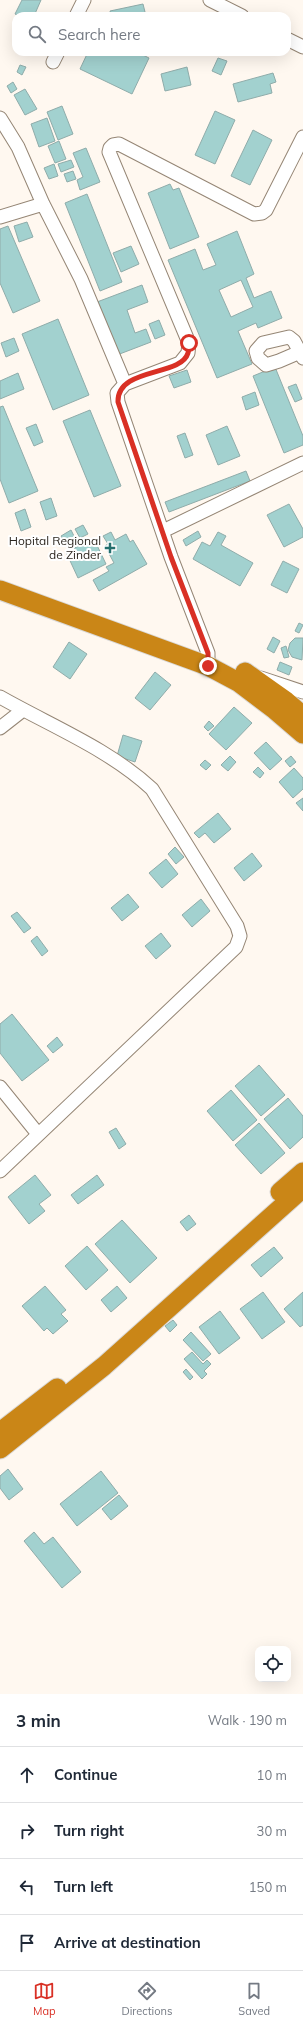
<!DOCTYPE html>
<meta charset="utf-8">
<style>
:root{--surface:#fff;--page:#f6f6f7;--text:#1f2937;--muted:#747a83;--line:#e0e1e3;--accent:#d93025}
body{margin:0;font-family:Mulish,sans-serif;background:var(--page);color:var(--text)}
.controls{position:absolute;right:12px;bottom:12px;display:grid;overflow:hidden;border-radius:8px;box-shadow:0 4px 16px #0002}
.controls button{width:36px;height:36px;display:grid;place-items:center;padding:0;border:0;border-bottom:1px solid var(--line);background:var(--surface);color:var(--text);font:20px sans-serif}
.stop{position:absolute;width:12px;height:12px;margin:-9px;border:3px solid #d93025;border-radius:50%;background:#fff}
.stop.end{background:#d93025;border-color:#fff;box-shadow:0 1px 4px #0008}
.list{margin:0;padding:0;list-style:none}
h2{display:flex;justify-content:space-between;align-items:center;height:52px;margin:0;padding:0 16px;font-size:17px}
h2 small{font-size:13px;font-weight:400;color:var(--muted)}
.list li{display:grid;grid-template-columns:26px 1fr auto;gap:12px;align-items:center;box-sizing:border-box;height:56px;padding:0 16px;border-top:1px solid var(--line)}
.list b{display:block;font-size:15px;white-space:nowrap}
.list em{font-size:13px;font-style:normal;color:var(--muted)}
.icon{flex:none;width:22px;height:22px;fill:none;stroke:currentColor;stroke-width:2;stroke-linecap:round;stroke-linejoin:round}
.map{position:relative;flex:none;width:303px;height:1694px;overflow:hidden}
.search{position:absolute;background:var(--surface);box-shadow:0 4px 16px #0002;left:12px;right:12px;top:12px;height:44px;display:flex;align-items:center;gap:10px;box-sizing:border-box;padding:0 14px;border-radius:12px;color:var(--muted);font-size:15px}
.sheet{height:276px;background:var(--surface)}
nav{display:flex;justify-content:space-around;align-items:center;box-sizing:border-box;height:56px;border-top:1px solid var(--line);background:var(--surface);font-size:11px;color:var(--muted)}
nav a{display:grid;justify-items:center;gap:2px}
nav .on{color:var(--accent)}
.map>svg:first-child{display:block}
.building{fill:#a2d1cf;stroke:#8facaa;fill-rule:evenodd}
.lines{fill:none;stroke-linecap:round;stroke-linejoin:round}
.minor-casing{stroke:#958675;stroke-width:15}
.highway-casing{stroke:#d9d8d7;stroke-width:21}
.minor{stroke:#fff;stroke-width:13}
.highway{stroke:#ca8617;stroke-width:19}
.route{stroke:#d93025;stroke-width:5}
.poi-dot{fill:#246f6d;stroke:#fff;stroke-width:1.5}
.labels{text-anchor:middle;stroke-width:4;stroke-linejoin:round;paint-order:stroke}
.poi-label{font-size:12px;fill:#2c261f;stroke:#fff;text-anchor:end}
</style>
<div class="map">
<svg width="303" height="1694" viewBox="0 0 303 1694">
<rect width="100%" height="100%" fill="#fff8f0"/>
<path class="building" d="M22,0H41L34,16H19L15,14Z
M143,4L146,16H111L110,11Z
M88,52H137L149,58L132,94L80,69Z
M218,58L227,61L221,75L212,71Z
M20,65L26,67L22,75L17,72Z
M187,67L191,85L165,91L161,74Z
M273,73L276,82L270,84L272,93L238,102L233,84Z
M13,82L17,89L11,93L7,86Z
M25,89L37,109L25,115L14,95Z
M62,106L73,134L58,140L47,112Z
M215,111L235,120L215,164L195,155Z
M47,118L55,141L39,147L31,124Z
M253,130L272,140L250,185L231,176Z
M59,141L66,159L55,163L48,146Z
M86,148L100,182L80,190L77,180L83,177L73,153Z
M71,160L74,167L61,172L58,164Z
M54,164L58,176L49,179L44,168Z
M73,171L76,179L67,182L64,174Z
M170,184L173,190L179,188L199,237L170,249L148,193Z
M87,194L122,282L100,291L65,203Z
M27,222L33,237L19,242L14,226Z
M8,226L40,301L13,313L0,283V229Z
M237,231L254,274L246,278L254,298L271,291L282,318L258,328L256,323L238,331L252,364L217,378L168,260L195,249L203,270L216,265L207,244ZM241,280L253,307L231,317L219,290Z
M131,246L139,264L121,272L113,253Z
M142,285L148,302L127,310L135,333L146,329L151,342L117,355L97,302Z
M58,319L89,395L53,410L22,334Z
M159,320L165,335L155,339L149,324Z
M14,338L19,351L6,357L1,343Z
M275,367L303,436V445L284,453L253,376Z
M187,370L191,382L174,388L169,376Z
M18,373L24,389L0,399V381Z
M296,384L302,399L295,402L288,387Z
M255,392L259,405L246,410L242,397Z
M3,406L38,491L9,503L0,479V407Z
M90,410L121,486L94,497L63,421Z
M36,424L43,442L34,446L26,428Z
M227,426L240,456L218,465L206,435Z
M185,433L193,455L185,458L177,436Z
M246,471L250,481L169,512L165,502Z
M51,498L57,516L46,520L40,502Z
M289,504L303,529V537L284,547L267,515Z
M25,509L31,527L21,531L15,513Z
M83,525L88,534L80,538L75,529Z
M71,530L76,540L66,546L61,536Z
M198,531L201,537L186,546L183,540Z
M111,532L115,540L126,534L130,542L133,540L147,564L99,591L93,580L109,571L106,567L114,563L105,546L108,544L103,536Z
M218,532L226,536L221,545L253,563L240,586L193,559L202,542L210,546Z
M94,539L106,564L78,578L66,552Z
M283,561L299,569L287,593L271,585Z
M299,623L303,625L299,633L295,631Z
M273,637L280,641L274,653L267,649Z
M295,638H303L302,660L292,657L288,650L290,643Z
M69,642L87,654L70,679L53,667Z
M286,646L289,657L284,658L281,648Z
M280,662L292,667L289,675L277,670Z
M155,672L171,685L150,710L135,698Z
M234,707L252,723L226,750L209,734Z
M209,721L214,726L208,731L204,727Z
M123,735L142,741L135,762L117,756Z
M266,742L282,759L270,770L254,753Z
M230,756L236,762L228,771L221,765Z
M291,756L296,762L290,767L285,761Z
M205,760L211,765L206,770L200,765Z
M258,767L264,773L260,778L253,772Z
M294,768L303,778V789L293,798L279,782Z
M303,798V811L296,803Z
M218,813L231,829L214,843L205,833L199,838L194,833Z
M175,847L184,857L176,864L168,854Z
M252,853L262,866L244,881L234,868Z
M166,859L178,874L162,888L149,873Z
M128,894L139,907L122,921L111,908Z
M201,899L210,911L192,927L182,915Z
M17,912L31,928L24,933L11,916Z
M161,933L171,946L156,959L145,946Z
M37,936L48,951L42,956L31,941Z
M12,1014L49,1060L22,1081L0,1053V1024Z
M57,1037L63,1045L53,1053L47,1046Z
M259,1065L285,1095L261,1116L235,1086Z
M231,1090L257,1120L233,1141L207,1111Z
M288,1098L303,1116V1137L290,1149L264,1119Z
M259,1123L285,1153L261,1174L235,1145Z
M116,1128L126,1144L119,1149L109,1132Z
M35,1175L51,1195L39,1204L45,1211L29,1224L8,1197Z
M97,1175L104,1185L78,1204L71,1195Z
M189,1215L196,1224L187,1231L180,1222Z
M122,1220L157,1258L130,1283L95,1244Z
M87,1246L108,1270L86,1290L65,1266Z
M274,1247L283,1258L261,1277L251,1265Z
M45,1286L66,1310L61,1314L68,1321L53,1334L47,1328L44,1331L22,1306Z
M117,1286L127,1298L111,1312L101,1300Z
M263,1292L285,1322L262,1339L240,1309Z
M303,1292V1325L300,1327L284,1309Z
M220,1311L240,1338L219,1354L199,1327Z
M173,1320L177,1325L170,1332L165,1326Z
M191,1332L211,1354L203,1361L183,1340Z
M192,1352L203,1364L207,1360L211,1364L204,1371L207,1374L202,1379L184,1359Z
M186,1369L193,1377L190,1380L183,1372Z
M8,1469L23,1489L9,1500L0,1488V1476Z
M101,1471L118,1493L77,1526L60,1504Z
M119,1495L128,1506L111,1520L102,1509Z
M34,1532L44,1544L53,1537L81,1572L62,1588L24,1541Z"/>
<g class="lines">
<defs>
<path id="minor" d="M210,0L242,16
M76,16L84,0
M287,39L303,47
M53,62L58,52
M0,118L18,147L43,204L81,279L125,384L180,363L188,353L189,343L109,152L110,148L113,145L119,144L254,214L262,213L266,210L303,137
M0,217L43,204
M300,352L279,361L266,365L258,358L256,351L263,343L289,337L294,341L303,358
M125,384L117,393L118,402L171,557L208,653V666
M163,531L303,463
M261,678L303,692
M0,697C51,726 109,749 152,789L237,926L240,936L236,947L0,1171
M0,728L23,710
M0,1087L38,1134"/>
<path id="highway" d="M0,590L208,666L238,682L275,710L303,734
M245,672L286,701L303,716
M280,1192L303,1172
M0,1432L57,1388
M0,1449L104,1366L303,1188"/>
</defs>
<use href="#minor" class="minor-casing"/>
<use href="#highway" class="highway-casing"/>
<use href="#minor" class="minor"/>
<use href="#highway" class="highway"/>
</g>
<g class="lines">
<path class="route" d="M189,343C189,346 189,350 188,353C181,377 117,367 118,402L171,557L208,653V666"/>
</g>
<path class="poi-dot" d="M108 542h4v4h4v4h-4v4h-4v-4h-4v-4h4z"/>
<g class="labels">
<g class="poi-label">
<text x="101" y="545">Hopital Regional<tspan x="101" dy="14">de Zinder</tspan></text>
</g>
</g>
</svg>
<div class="controls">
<button><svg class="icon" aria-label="locate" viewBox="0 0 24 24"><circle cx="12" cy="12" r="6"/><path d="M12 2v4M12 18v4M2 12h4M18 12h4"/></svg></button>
</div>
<div class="stop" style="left:189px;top:343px"></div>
<div class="stop end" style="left:208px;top:666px"></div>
<div class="search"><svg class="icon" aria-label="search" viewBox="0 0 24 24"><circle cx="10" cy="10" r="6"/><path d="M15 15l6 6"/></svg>Search here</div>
</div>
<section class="sheet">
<h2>3 min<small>Walk · 190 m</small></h2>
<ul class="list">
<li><svg class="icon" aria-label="ahead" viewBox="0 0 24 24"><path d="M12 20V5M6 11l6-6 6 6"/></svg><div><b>Continue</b></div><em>10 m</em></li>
<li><svg class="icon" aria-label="right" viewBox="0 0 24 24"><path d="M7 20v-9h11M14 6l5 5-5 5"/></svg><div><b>Turn right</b></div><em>30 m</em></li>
<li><svg class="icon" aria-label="left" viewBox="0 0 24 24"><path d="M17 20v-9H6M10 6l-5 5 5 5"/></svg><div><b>Turn left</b></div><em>150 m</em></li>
<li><svg class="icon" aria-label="arrive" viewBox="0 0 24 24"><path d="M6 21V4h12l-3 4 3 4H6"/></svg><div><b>Arrive at destination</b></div></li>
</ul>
</section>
<nav>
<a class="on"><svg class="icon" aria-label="map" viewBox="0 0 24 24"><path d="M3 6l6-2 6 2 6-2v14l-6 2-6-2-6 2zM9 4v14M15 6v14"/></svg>Map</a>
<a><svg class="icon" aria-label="directions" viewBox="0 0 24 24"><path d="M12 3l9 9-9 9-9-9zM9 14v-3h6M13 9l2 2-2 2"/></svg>Directions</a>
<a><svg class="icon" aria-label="saved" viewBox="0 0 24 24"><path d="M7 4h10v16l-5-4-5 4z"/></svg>Saved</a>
</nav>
